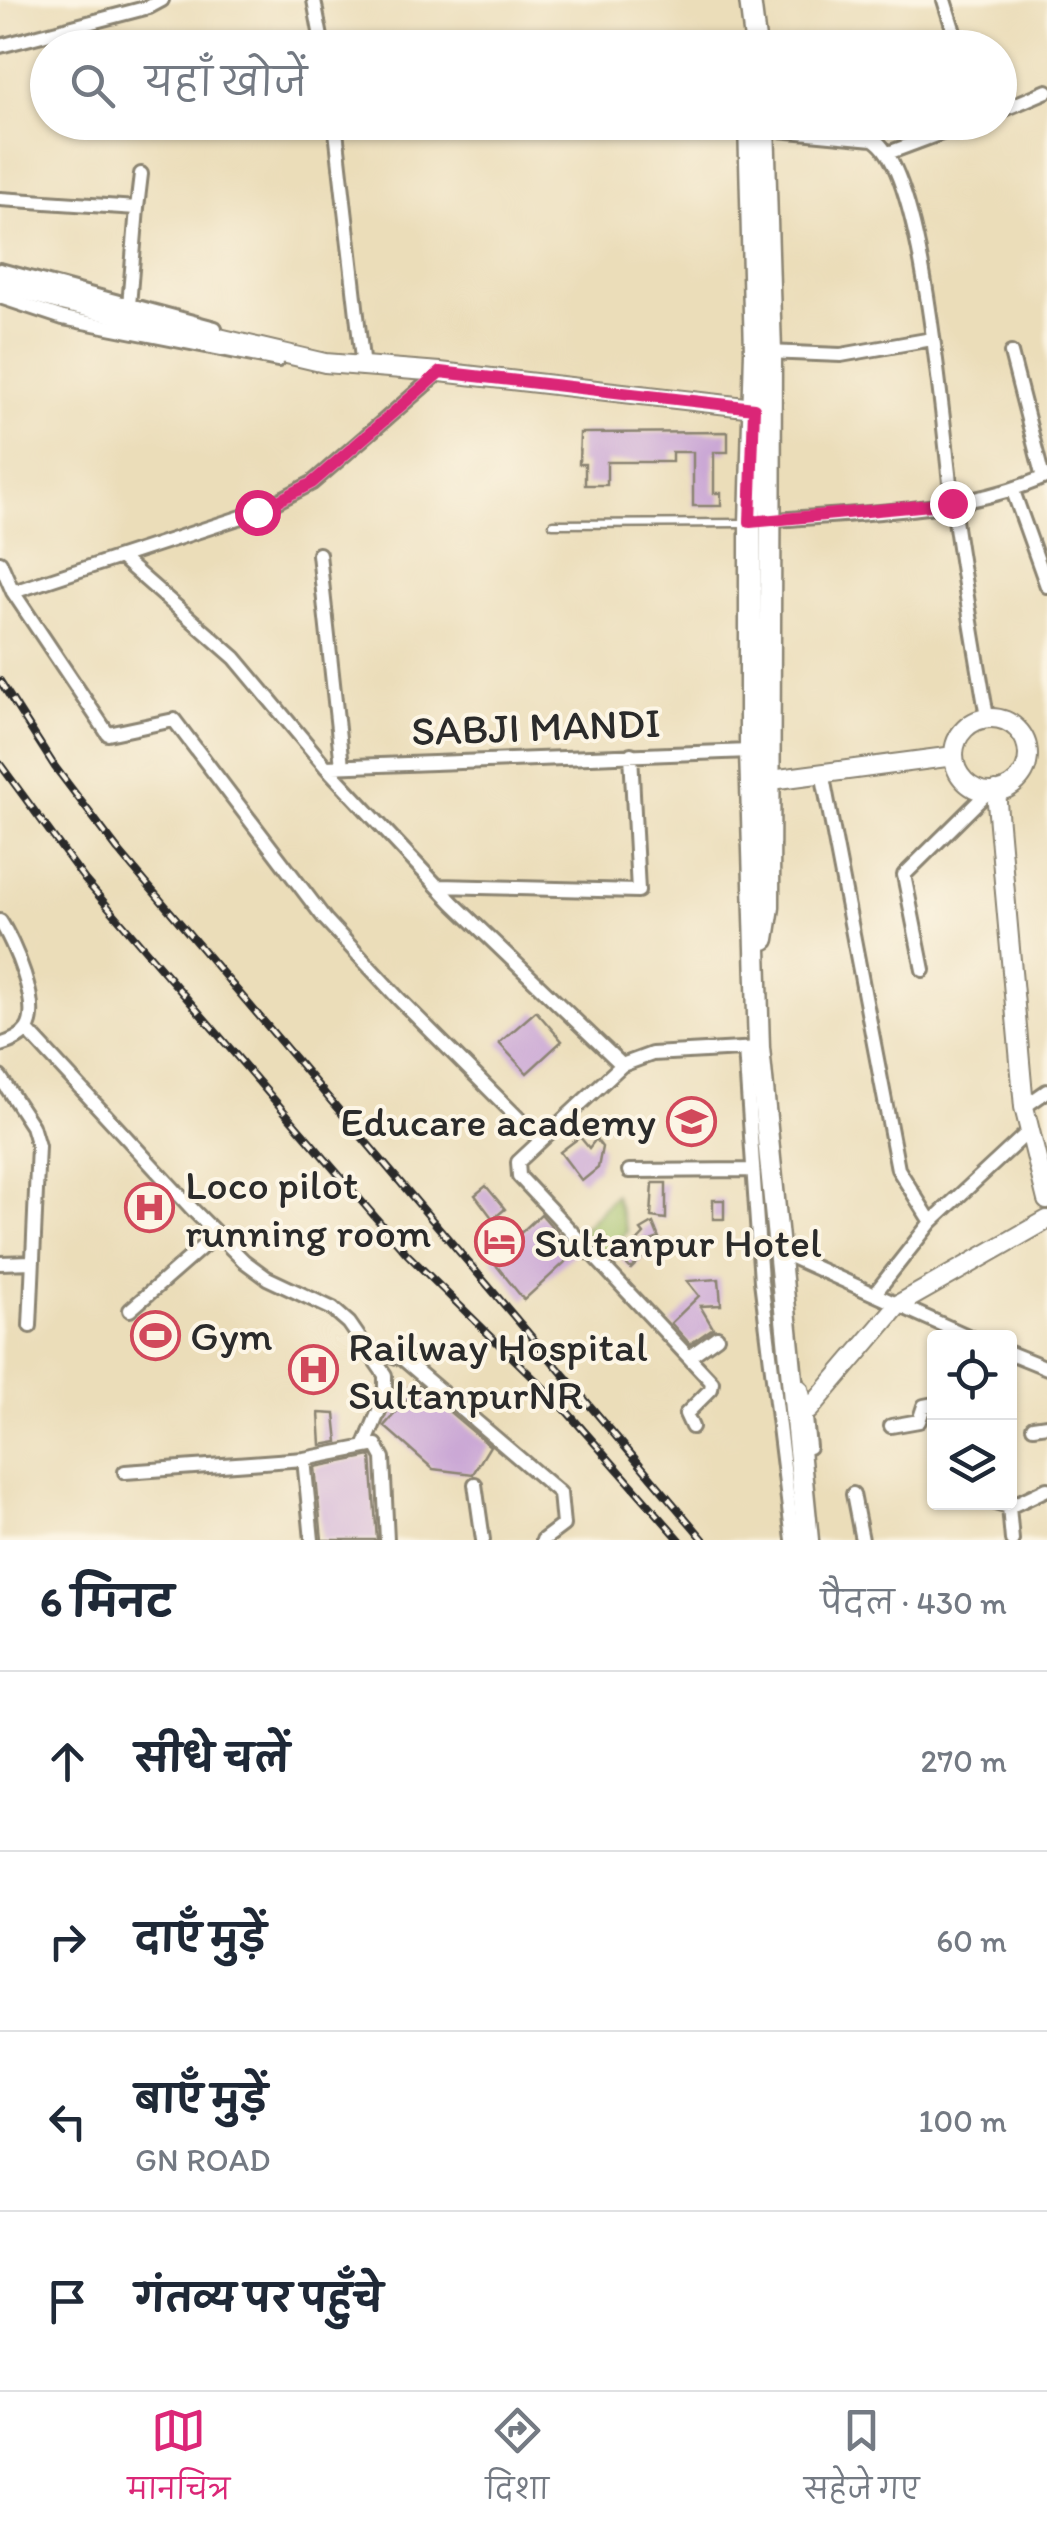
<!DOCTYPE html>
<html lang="hi">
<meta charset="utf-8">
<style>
:root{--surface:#fff;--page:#f6f6f7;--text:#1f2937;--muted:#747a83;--line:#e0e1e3;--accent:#db2777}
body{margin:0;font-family:Itim,"Playpen Sans Deva",sans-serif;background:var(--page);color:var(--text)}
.controls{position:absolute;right:30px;bottom:30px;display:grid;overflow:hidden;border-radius:10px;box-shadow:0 2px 8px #0004}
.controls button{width:90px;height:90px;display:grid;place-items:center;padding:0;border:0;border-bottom:2px solid var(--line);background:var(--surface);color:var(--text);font:50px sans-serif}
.stop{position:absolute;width:30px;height:30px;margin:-22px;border:8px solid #db2777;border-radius:50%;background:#fff}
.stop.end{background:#db2777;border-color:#fff;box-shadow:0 2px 10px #0008}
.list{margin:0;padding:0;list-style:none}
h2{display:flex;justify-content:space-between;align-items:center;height:130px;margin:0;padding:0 40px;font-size:42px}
h2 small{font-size:32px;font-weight:400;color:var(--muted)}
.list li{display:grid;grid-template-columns:65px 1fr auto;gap:30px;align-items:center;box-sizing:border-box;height:180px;padding:0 40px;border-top:2px solid var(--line)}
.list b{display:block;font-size:38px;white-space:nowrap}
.list p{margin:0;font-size:32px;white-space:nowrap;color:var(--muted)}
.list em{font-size:32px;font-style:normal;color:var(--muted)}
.icon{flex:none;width:55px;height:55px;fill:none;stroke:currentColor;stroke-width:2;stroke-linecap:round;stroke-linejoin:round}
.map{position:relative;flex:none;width:1047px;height:1540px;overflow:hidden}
.search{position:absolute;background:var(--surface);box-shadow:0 2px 8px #0004;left:30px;right:30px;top:30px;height:110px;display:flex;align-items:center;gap:25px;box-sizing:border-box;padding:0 35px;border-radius:55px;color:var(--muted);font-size:38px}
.sheet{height:850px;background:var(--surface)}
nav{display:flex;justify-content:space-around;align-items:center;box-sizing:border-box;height:140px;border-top:2px solid var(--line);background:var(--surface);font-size:28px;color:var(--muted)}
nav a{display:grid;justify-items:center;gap:5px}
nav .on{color:var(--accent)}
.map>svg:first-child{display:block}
.green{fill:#a2bf67;stroke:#667549;stroke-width:2.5}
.building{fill:#cba8d5;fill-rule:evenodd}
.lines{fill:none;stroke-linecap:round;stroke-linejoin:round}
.lane-casing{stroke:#8b8472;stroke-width:11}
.street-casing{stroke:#8b8472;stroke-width:18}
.secondary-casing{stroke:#8b8472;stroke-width:22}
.primary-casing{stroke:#8b8472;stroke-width:25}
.lane{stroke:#fff;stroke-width:6}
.street{stroke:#fff;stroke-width:12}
.secondary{stroke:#fff;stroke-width:18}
.primary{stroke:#fff;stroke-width:20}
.rail-casing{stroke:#2b2b2b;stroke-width:8}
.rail{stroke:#fcf5e5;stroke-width:4;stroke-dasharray:11;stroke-linecap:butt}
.route{stroke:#db2777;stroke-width:12}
.labels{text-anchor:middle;stroke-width:8;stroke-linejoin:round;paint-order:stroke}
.street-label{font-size:42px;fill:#2b2b2b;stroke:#fcf5e5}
.poi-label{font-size:42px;fill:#2b2b2b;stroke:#fcf5e5;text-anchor:start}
</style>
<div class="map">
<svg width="1047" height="1540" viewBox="0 0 1047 1540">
<rect width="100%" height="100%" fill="#fcf5e5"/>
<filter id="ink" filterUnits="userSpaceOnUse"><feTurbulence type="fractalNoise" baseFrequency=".01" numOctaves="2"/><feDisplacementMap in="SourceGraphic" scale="20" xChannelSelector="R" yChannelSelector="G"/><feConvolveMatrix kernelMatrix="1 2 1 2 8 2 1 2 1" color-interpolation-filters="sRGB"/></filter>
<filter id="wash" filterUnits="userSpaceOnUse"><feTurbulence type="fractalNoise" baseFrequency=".0048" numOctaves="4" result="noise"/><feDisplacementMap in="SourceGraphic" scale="40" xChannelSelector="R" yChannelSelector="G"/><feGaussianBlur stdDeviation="2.25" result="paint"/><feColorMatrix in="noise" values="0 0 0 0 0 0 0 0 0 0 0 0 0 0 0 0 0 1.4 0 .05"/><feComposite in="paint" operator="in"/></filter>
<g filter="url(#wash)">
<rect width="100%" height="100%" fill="#ebddb9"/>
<path class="green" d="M615,1195L627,1232L606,1257L581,1232Z"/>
<g id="blocks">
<path class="building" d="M728,432V452H714V493H721V506H693V452H672V462H607V485H585V464H579L580,433Z
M536,1011L562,1041L527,1073L499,1043Z
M580,1137L589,1148L596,1139L602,1147L598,1168L582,1181L560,1152Z
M653,1183H666V1219L651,1217Z
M486,1186L505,1209L493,1219L475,1195Z
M713,1200H724V1219H713Z
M541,1214L575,1253L524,1300L492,1260L496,1256L487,1245L504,1230L512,1241ZM500,1237H506L514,1244V1252L508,1257H502L494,1250V1242Z
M653,1223L659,1238L637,1246L645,1255L631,1269L621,1259L644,1234L641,1230Z
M719,1279L721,1305L700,1306L713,1328L690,1344L671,1323L699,1296L687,1281Z
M419,1386L490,1446L473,1474L433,1469L384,1426Z
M319,1413L335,1414L338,1442L321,1445Z
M371,1456L377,1540H322L315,1467Z"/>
</g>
</g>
<g filter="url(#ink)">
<use href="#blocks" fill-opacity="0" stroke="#8b8472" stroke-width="2.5"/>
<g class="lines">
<defs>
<path id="lane" d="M553,524L747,523"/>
<path id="street" d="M314,0L323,48
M944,0L959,48
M0,46L149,7L162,0
M1000,111L1047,91
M335,122L363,368
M757,128L873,139C926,169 943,440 953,506C963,577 975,647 987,717
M888,153L971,122
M0,199L137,208L129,306
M137,208L141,174
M0,270L215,328
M0,297L63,318L278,360
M767,352L841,355L932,339
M1011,353L1043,478
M1013,491L1047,586
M767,521C859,512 962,514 1047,476
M319,554L342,766
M121,558L235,658L326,767L453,903L622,1065
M0,562L13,592L108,734L174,720L325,919L399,999L540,1140
M13,592L257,512L312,483L440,372
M326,767L750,751
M822,772L898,1169L931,1222
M439,886L638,891L631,754
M0,921C13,941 42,1006 27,1029C21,1038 10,1042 0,1045
M923,970L904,875L987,793
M27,1030L194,1211L244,1261L267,1278L333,1309L349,1323L385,1375V1396L365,1445
M745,1049L761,1281L793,1540
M0,1077L32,1126L38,1146L30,1326
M1024,1107L1047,1091
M629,1171L751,1170
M503,1246L505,1248
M785,1254L972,1338
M0,1263L33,1262
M876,1292L931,1222L1028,1132
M130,1310L217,1234
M367,1348L403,1359L560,1493L563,1525L543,1540
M1010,1353L1047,1368
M689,1357L717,1337
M805,1409L809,1447
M891,1426L919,1421L924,1406L934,1404
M692,1427L686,1414L711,1389L712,1382L519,1176L518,1162L622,1065L652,1054L759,1048
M1033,1427L1047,1425
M304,1459L312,1540
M125,1472L304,1459L376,1445L383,1458L387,1540
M475,1484L483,1540
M853,1494L862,1540
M992,1502L1009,1507L1047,1489
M1009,1507L1012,1540"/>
<path id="secondary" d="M0,283L66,302L325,363L440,372L754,408
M954 755a37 37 0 1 1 74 0a37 37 0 1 1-74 0Z
M756,782L954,756
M996,791L1024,1107L1047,1200
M799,1389L803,1405L809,1410L899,1304L1047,1220"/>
<path id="primary" d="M750,0L756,48
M749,122L755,351L750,523V751L759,1048L808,1540
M764,939L769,907L771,352L764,122"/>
</defs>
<use href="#lane" class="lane-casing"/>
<use href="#street" class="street-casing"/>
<use href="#secondary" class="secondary-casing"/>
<use href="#primary" class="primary-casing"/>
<use href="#lane" class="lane"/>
<use href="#street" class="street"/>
<use href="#secondary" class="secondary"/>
<use href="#primary" class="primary"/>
<defs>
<path id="rail" d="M0,681L55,767L118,850L704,1540
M0,764L85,880L407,1254L562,1406L680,1540"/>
</defs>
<use href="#rail" class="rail-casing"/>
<use href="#rail" class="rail"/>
</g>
</g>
<g class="lines" filter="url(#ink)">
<path class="route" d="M257,512L312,483L440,372L754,408L750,522L952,503"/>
</g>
<defs>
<symbol id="university-ring" viewBox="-11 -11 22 22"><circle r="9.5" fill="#fcf5e5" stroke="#d1495b" stroke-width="1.5"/><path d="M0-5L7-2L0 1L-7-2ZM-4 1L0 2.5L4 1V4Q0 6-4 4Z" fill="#d1495b"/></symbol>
<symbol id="hospital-ring" viewBox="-11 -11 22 22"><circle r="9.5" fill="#fcf5e5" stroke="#d1495b" stroke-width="1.5"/><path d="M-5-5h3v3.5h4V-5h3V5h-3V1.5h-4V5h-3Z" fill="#d1495b"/></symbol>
<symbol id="hotel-ring" viewBox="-11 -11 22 22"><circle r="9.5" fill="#fcf5e5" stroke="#d1495b" stroke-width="1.5"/><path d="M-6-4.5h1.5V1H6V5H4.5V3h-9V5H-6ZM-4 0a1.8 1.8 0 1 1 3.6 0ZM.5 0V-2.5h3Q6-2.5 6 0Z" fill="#d1495b"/></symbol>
<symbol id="stadium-ring" viewBox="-11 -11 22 22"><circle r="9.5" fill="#fcf5e5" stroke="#d1495b" stroke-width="1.5"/><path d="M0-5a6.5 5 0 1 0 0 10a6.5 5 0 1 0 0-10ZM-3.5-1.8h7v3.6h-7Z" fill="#d1495b"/></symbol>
</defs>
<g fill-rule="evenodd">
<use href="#university-ring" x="664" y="1094" width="55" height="55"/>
<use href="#hospital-ring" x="122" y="1180" width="55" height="55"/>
<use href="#hotel-ring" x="472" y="1214" width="55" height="55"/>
<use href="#stadium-ring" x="128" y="1308" width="55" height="55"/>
<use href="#hospital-ring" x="286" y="1342" width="55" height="55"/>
</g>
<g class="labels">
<g class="street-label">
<text transform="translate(536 726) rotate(-2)" y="15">SABJI MANDI</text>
</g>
<g class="poi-label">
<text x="656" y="1136" text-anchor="end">Educare academy</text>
<text x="185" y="1199">Loco pilot<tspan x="185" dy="48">running room</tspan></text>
<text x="534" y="1257">Sultanpur Hotel</text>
<text x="190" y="1350">Gym</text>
<text x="348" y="1361">Railway Hospital<tspan x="348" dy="48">SultanpurNR</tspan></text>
</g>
</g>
</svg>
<div class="controls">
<button><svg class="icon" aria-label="locate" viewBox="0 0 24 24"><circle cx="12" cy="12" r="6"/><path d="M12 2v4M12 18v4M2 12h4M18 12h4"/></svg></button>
<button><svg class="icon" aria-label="layers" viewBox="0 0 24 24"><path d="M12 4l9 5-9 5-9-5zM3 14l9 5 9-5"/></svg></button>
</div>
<div class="stop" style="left:257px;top:512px"></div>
<div class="stop end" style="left:952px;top:503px"></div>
<div class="search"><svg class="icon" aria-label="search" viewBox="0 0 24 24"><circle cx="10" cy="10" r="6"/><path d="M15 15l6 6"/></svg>यहाँ खोजें</div>
</div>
<section class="sheet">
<h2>6 मिनट<small>पैदल · 430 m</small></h2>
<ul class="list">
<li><svg class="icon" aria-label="ahead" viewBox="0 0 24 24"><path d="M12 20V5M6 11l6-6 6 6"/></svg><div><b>सीधे चलें</b></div><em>270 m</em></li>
<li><svg class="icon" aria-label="right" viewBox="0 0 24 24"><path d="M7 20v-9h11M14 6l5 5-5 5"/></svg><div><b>दाएँ मुड़ें</b></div><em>60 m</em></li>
<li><svg class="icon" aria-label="left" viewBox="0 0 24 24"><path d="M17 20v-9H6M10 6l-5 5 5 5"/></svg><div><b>बाएँ मुड़ें</b><p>GN ROAD</p></div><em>100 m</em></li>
<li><svg class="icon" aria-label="arrive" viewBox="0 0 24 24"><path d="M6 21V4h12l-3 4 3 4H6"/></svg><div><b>गंतव्य पर पहुँचे</b></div></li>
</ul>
</section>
<nav>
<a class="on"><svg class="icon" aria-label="map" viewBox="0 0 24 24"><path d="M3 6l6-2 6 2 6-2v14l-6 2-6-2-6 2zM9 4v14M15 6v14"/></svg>मानचित्र</a>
<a><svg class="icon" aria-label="directions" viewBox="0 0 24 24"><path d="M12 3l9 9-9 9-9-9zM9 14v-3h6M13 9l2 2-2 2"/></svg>दिशा</a>
<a><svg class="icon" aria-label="saved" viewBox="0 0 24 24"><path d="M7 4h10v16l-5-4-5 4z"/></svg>सहेजे गए</a>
</nav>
